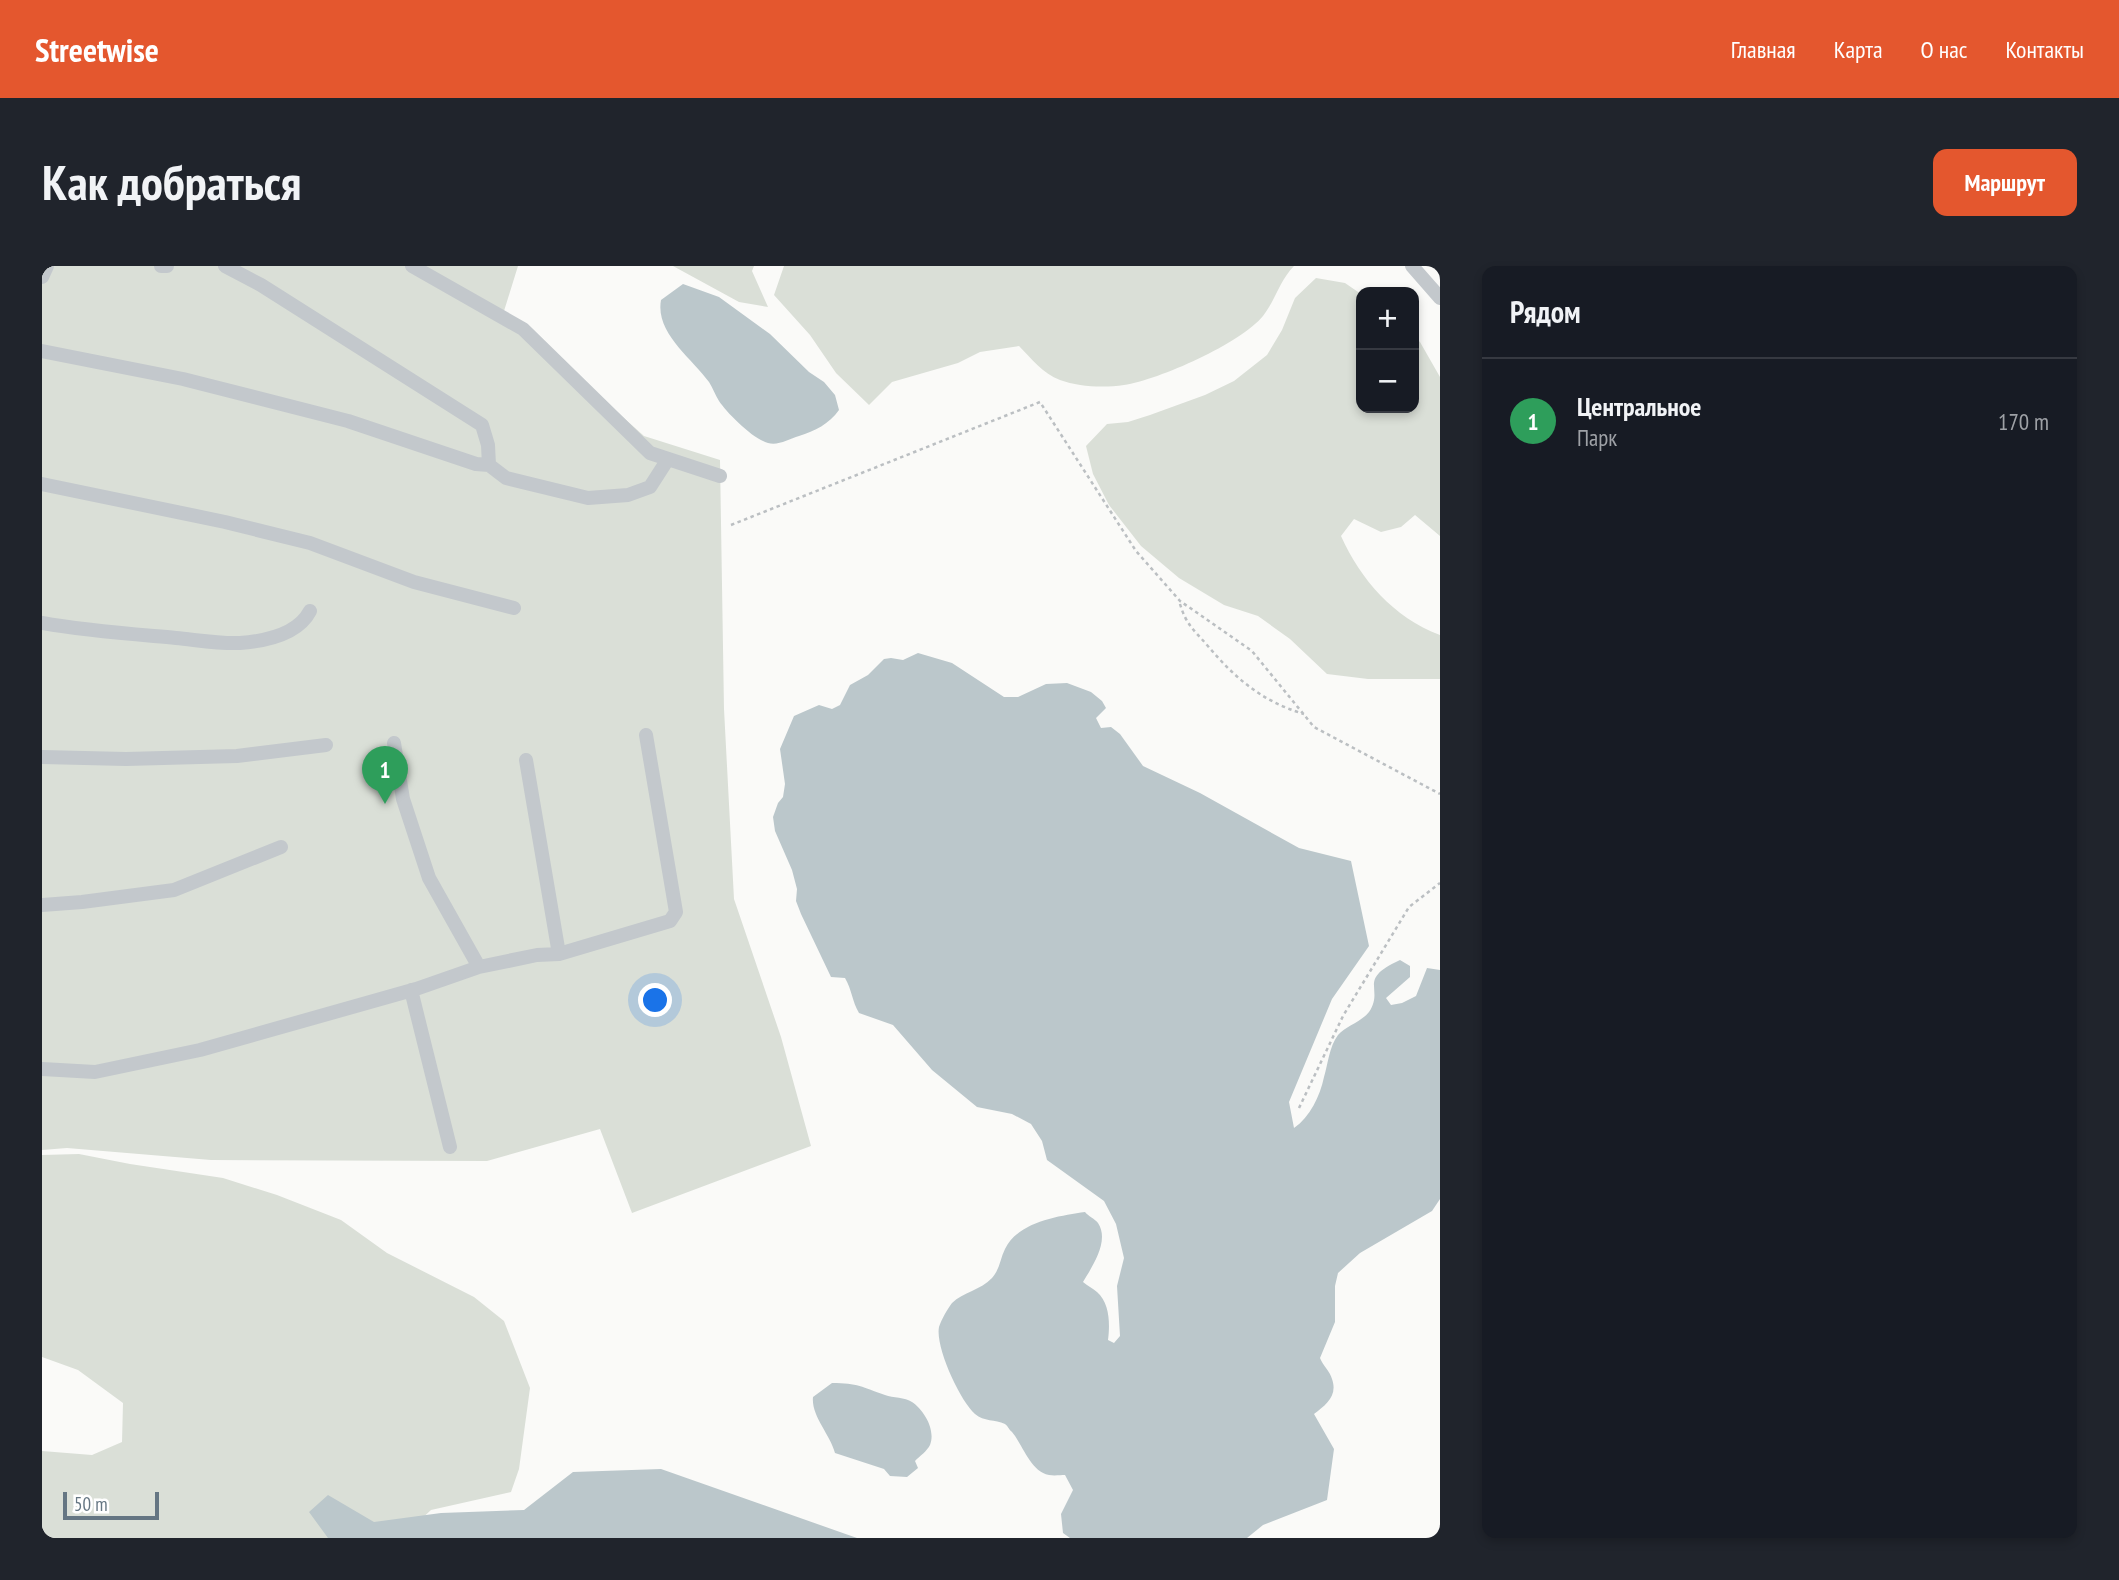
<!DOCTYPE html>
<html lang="ru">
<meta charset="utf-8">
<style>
:root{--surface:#171b24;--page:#20242c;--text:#f1f3f6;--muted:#9ea1a6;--line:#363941;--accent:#e4572e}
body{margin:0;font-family:"PT Sans Narrow",sans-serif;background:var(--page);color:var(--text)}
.controls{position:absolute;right:21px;top:21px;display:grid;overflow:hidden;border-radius:14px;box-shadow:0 4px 10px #0003}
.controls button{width:63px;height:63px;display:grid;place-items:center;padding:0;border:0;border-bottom:2px solid var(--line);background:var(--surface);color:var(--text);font:35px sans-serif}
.scale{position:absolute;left:21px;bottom:18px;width:96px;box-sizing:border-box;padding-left:7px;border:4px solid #657683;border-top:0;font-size:19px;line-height:24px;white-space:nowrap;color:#657683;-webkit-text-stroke:5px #fff;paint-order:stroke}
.you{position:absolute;left:614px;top:735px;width:24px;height:24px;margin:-18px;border:5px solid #fff;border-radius:50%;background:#1a73e8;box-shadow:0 0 0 10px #1a73e833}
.badge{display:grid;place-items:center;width:46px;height:46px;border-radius:50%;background:var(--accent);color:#fff;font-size:23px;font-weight:700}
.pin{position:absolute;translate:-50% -58px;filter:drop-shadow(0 2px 4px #0008)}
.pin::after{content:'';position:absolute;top:37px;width:24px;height:21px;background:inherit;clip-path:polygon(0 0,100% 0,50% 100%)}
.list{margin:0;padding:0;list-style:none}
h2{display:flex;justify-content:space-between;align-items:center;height:91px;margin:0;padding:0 28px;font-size:30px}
h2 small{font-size:23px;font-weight:400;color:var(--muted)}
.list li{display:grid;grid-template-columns:46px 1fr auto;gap:21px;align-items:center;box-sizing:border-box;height:126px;padding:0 28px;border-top:2px solid var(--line)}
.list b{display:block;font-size:26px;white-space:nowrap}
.list p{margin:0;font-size:23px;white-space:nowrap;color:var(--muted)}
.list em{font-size:23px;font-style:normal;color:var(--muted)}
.map{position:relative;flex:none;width:1398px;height:1272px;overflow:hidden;border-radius:14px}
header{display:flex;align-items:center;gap:42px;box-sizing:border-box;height:98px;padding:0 35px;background:var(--accent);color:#fff}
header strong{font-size:33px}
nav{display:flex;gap:38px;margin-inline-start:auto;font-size:24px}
.intro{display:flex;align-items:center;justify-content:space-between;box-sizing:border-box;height:168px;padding:0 42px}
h1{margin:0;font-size:49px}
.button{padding:18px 32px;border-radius:14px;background:var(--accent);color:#fff;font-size:24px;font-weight:700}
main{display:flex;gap:42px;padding:0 42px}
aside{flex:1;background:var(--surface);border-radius:14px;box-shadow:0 4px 10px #0003}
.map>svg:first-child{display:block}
.green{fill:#dadfd7}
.water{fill:#bbc7cb}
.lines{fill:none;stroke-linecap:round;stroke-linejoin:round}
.path{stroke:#bbbfc2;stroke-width:2.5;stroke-dasharray:3.5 3.5;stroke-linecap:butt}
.minor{stroke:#c3c8cc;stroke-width:14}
</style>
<header>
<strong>Streetwise</strong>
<nav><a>Главная</a><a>Карта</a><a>О нас</a><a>Контакты</a></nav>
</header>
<div class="intro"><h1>Как добраться</h1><a class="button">Маршрут</a></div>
<main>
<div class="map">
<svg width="1398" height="1272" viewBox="0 0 1398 1272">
<rect width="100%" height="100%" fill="#fafaf8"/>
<path class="green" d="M0,0H476L462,45L602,170L678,194L682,443L692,633L739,771L769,880L590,947L558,863L445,895L169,894L25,882L0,884Z
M631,0H712L710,5L726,41L697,36Z
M742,0H1252C1238,14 1233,35 1221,50C1199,77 1117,114 1082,119C1062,122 1037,121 1018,114C1001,108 989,92 977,80L938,86L916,97L850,116L827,139L794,107L768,69L732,29Z
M1274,12L1303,17L1319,28V142H1372V71L1378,76L1398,111V270L1373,249L1359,261L1339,266L1312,253L1299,270C1319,314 1351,351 1398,369V413H1326L1285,408L1248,373L1216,350L1182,339L1137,312L1099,280L1067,239L1051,208L1044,180L1065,158L1086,156L1108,149L1163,129L1192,115L1225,89L1240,64L1253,32Z
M37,888L88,898L181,912L235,929L299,954L345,987L432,1031L462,1055L488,1122L477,1203L469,1226L389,1244L359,1272H0V1185L50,1189L80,1176L81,1137L36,1104L0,1091V889Z"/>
<path class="water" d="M641,18L677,31L728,68L767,106L782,116L793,129L797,144C787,158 773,165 757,170C747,173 736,180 726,177C711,173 685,147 677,135C673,129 671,122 667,116C650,92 613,67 619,34Z
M876,387L910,397L962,431H976L1004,418L1025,417L1049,426L1060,435L1064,442L1054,452L1059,462L1069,461L1078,468L1101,500L1158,527L1257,582L1309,595L1327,680L1290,733L1247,836L1252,862C1268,851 1278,830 1282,811C1286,798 1287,781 1296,769C1304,760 1319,756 1327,746C1343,722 1314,714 1358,694L1368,700V711L1344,732L1349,739L1360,737L1374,730L1385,702L1398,704V933L1390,945L1318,987L1296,1007L1293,1020V1056L1278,1092C1281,1100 1288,1105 1290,1113C1296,1130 1284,1139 1272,1148L1292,1183L1285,1234L1221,1259L1205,1272H1028L1021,1267L1019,1248L1031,1224L1023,1209C1019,1209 1012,1210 1007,1209C988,1205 981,1179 970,1166C967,1164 966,1160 963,1158C953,1153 942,1156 933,1148C918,1135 893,1081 897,1061C899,1054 906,1042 910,1037C921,1026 939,1024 950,1012C958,1003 958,993 963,983C976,956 1016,950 1043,946C1046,950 1053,953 1056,957C1068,975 1050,1001 1041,1016C1046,1020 1050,1022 1055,1026C1068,1037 1068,1059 1066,1074L1072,1077L1078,1070L1075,1020L1082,992L1074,958L1062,935L1005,894L1000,875L989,858L970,848L935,841L890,804L851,759L817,747C810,735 810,724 803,712L789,711L759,648L754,635L755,623L750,604L733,565L731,551L736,537L741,531L743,518L738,483L752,450L777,439L790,443L798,439L808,419L826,409L842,393L849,392L861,394Z
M790,1117C816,1117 820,1121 843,1129C851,1132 863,1131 870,1136C882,1144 894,1164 888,1179C885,1185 878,1190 873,1195L876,1202L865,1211L848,1210L842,1203L793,1187C788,1168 769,1150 771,1131Z
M619,1203L815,1272H286L267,1246L286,1229L332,1256L399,1247L482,1244L531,1206Z"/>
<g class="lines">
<path class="path" d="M689,259L998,136L1094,285L1138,335L1210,385L1272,461L1398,528
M1138,338C1144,358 1151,363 1165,379C1193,412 1219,435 1262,448
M1257,842L1301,750L1367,641L1398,617"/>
<path class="minor" d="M119,0H125
M183,0L219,19L440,159L446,179L447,199L464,212L546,232L586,229L608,221L626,193
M370,0L481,63L608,187L678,210
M1370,0L1398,32
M0,11L5,0
M0,85L141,113L306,155L434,198L447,199
M0,218L183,256L268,277L372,316L472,342
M0,357C44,365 89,368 134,372C155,374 178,378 198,377C224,375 256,368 268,345
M352,477L361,533L387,612L437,701
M0,491L84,493L195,490L284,479
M484,494L517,688
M0,639L40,636L132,624L239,581
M369,724L408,881
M0,803L53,806L158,784L374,723L437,701L495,689L517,688L628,655L634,646L604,469"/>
</g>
</svg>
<div class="controls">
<button>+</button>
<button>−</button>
</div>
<div class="scale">50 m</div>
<div class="you"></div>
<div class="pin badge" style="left:343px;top:538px;background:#2e9e5b">1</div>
</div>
<aside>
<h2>Рядом<small></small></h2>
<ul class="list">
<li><span class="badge" style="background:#2e9e5b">1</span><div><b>Центральное</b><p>Парк</p></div><em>170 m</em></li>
</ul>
</aside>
</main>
